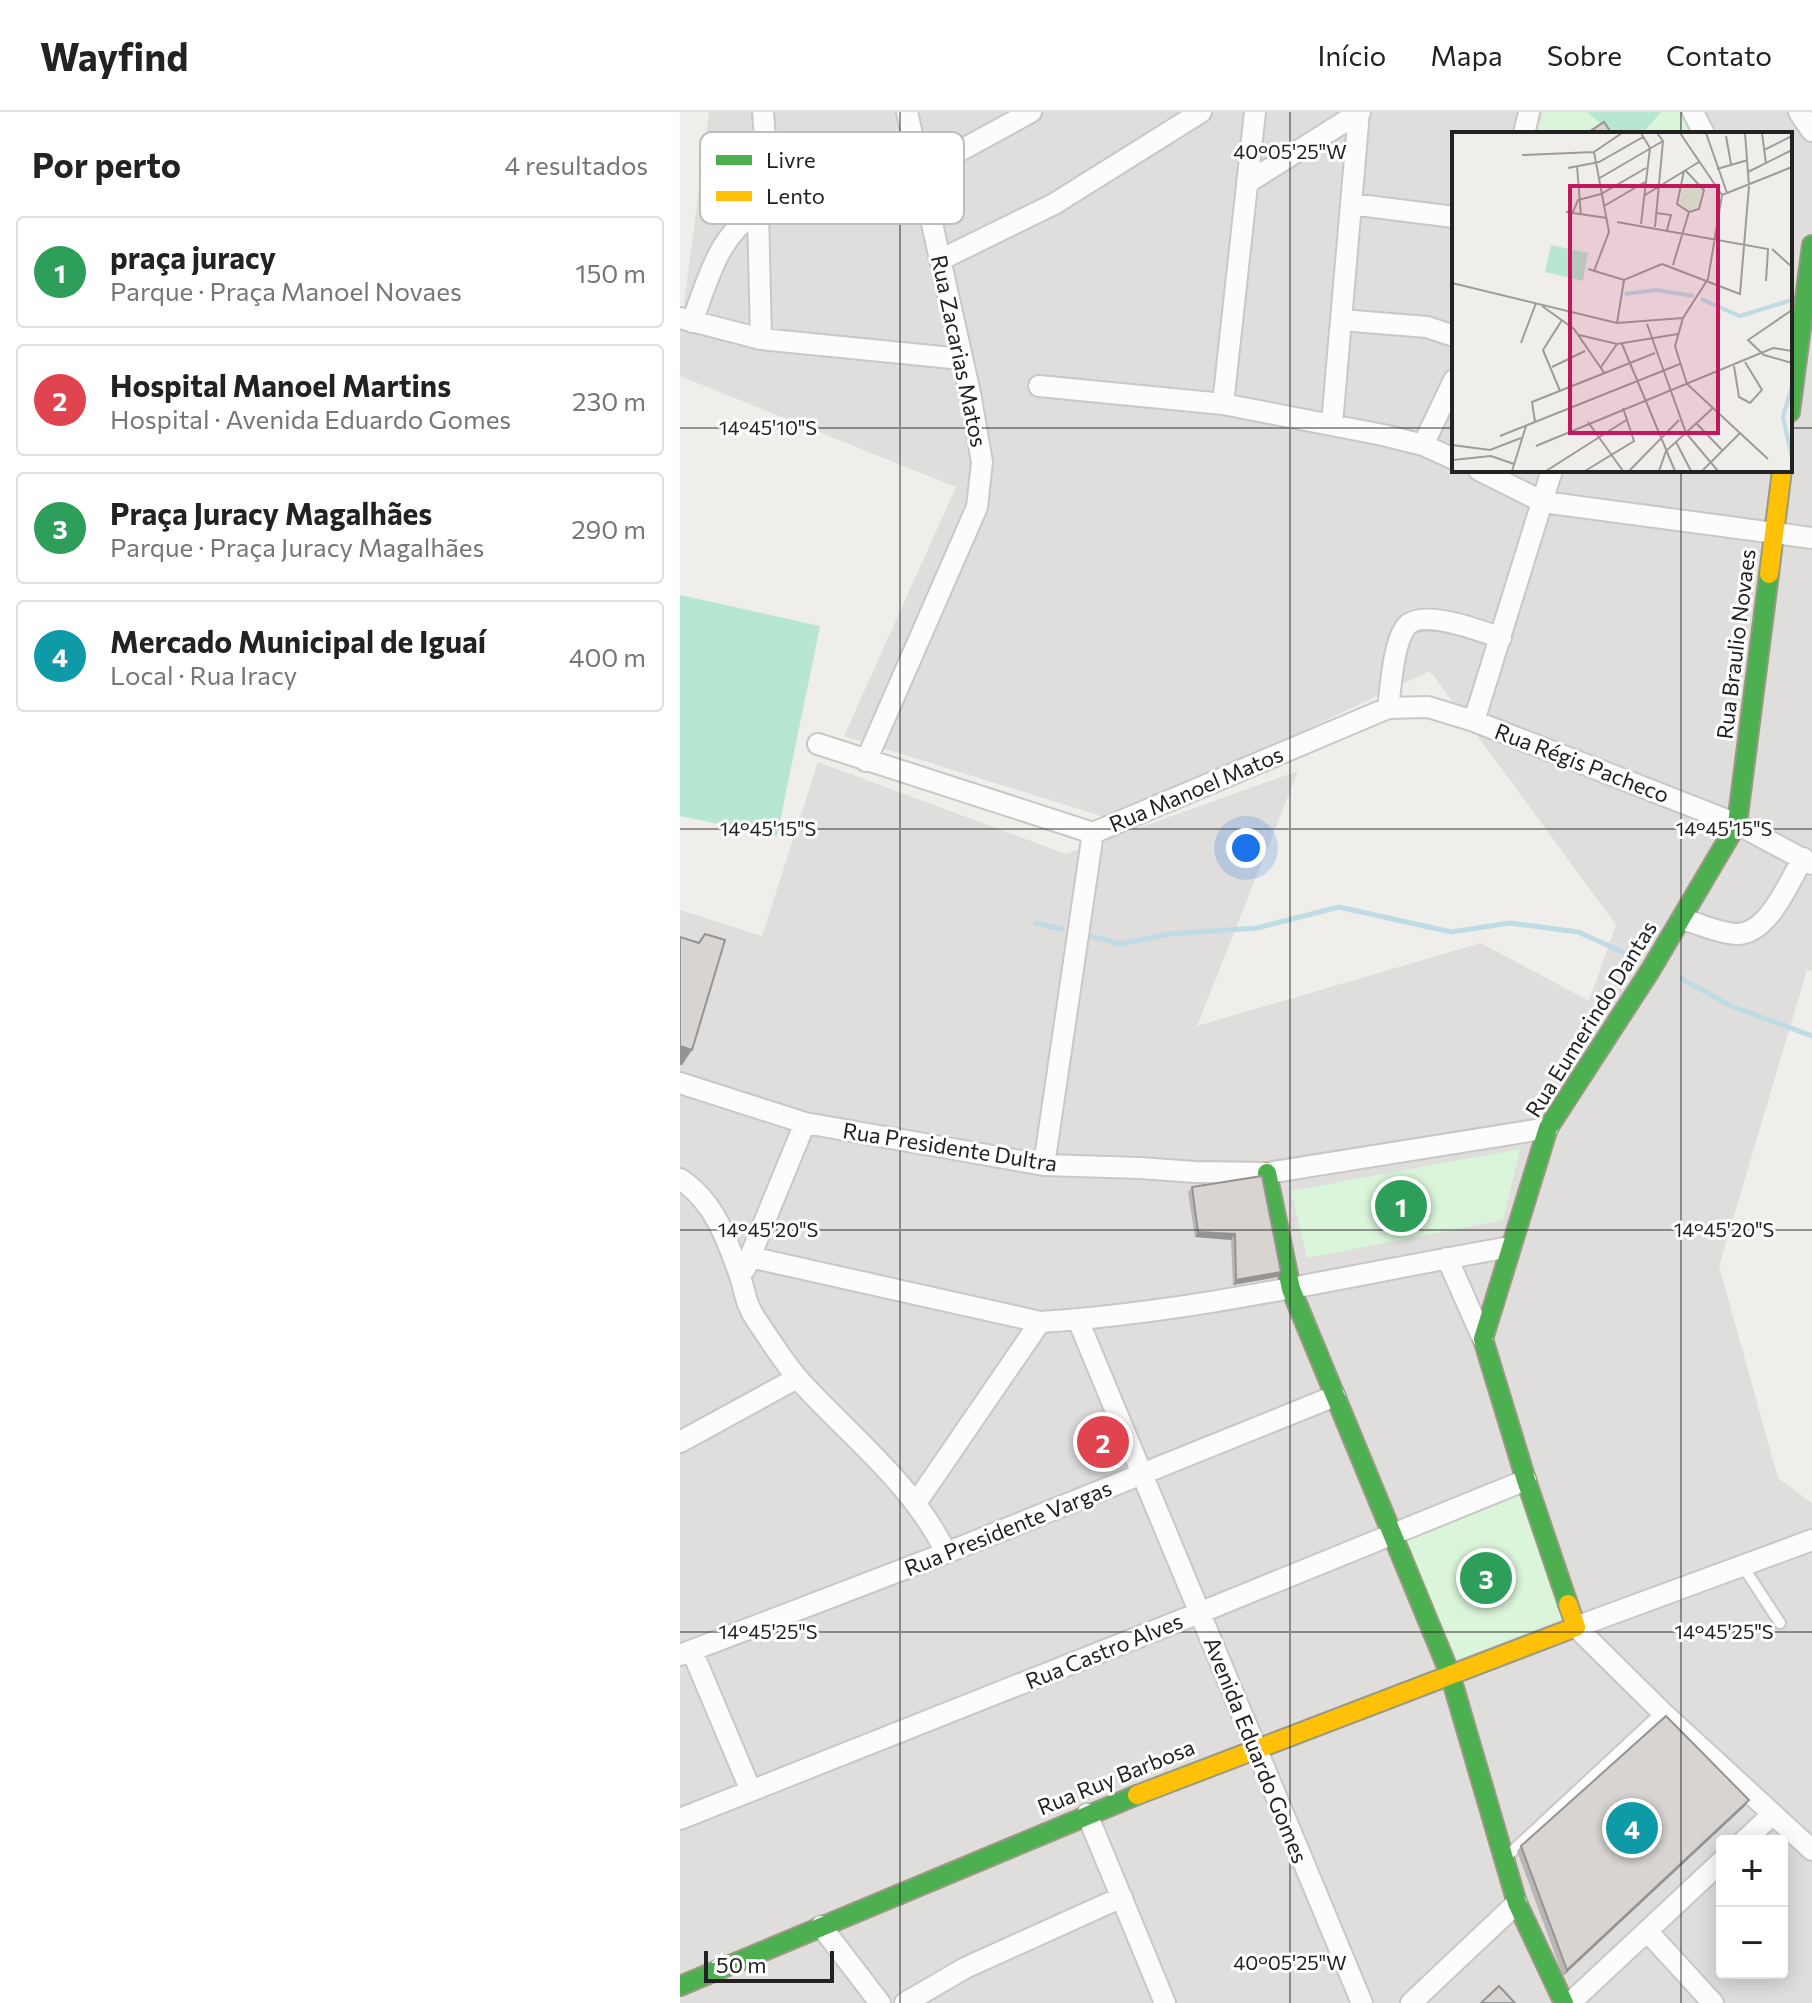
<!DOCTYPE html>
<html lang="pt">
<meta charset="utf-8">
<style>
:root{--surface:#fff;--page:#f2f2f2;--text:#222;--muted:#767676;--line:#e0e0e0;--accent:#db2777}
body{margin:0;font-family:Commissioner,sans-serif;background:var(--page);color:var(--text)}
.controls{position:absolute;right:24px;bottom:24px;display:grid;overflow:hidden;border-radius:8px;box-shadow:0 4px 20px #0003}
.controls button{width:72px;height:72px;display:grid;place-items:center;padding:0;border:0;border-bottom:2px solid var(--line);background:var(--surface);color:var(--text);font:40px sans-serif}
.scale{position:absolute;left:24px;bottom:20px;width:130px;box-sizing:border-box;padding-left:8px;border:4px solid #222;border-top:0;font-size:22px;line-height:28px;white-space:nowrap;color:#222;-webkit-text-stroke:6px #fff;paint-order:stroke}
.you{position:absolute;left:566px;top:736px;width:28px;height:28px;margin:-20px;border:6px solid #fff;border-radius:50%;background:#1a73e8;box-shadow:0 0 0 12px #1a73e833}
.badge{display:grid;place-items:center;width:52px;height:52px;border-radius:50%;background:var(--accent);color:#fff;font-size:26px;font-weight:700}
.pin{position:absolute;translate:-50% -50%;border:4px solid #fff;box-shadow:0 2px 8px #0006}
.list{margin:0;padding:0;list-style:none}
h2{display:flex;justify-content:space-between;align-items:center;height:104px;margin:0;padding:0 32px;font-size:34px}
h2 small{font-size:26px;font-weight:400;color:var(--muted)}
.list li{display:grid;grid-template-columns:52px 1fr auto;gap:24px;align-items:center;box-sizing:border-box;height:112px;margin:0 16px 16px;padding:0 16px;border:2px solid var(--line);border-radius:8px}
.list b{display:block;font-size:30px;white-space:nowrap}
.list p{margin:0;font-size:26px;white-space:nowrap;color:var(--muted)}
.list em{font-size:26px;font-style:normal;color:var(--muted)}
.map{position:relative;flex:none;width:1132px;height:1891px;overflow:hidden}
header{display:flex;align-items:center;gap:48px;box-sizing:border-box;height:112px;padding:0 40px;background:var(--surface);border-bottom:2px solid var(--line)}
header strong{font-size:38px}
nav{display:flex;gap:44px;margin-inline-start:auto;font-size:28px}
main{display:flex}
aside{flex:1;background:var(--surface)}
.map>svg:first-child{display:block}
.residential{fill:#dfdedc;fill-rule:evenodd}
.education{fill:#f8f7e8}
.park{fill:#daf5da}
.pitch{fill:#b7e6d2}
.lines{fill:none;stroke-linecap:round;stroke-linejoin:round}
.stream{stroke:#bfdbe3;stroke-width:5}
.lane-casing{stroke:#c9c8c7;stroke-width:14}
.street-casing{stroke:#c9c8c7;stroke-width:24}
.fast-casing{stroke:#999a82;stroke-width:22}
.slow-casing{stroke:#999a82;stroke-width:22}
.lane{stroke:#fdfcfc;stroke-width:10}
.street{stroke:#fdfcfc;stroke-width:20}
.fast{stroke:#4caf50;stroke-width:18}
.slow{stroke:#ffc107;stroke-width:18}
.wall{fill:#b9b6b5}
.shaded-wall{fill:#969493}
.building{fill:#d7d4d2;stroke:#969493;stroke-width:2}
.ticks{fill:none;stroke:#222;stroke-width:2;stroke-opacity:0.45}
.labels{text-anchor:middle;stroke-width:6;stroke-linejoin:round;paint-order:stroke}
.street-label{font-size:22px;fill:#222;stroke:#fff}
.inset-river{fill:none;stroke:#bfdbe3;stroke-width:4}
.inset-road{fill:none;stroke:#9e9c9b;stroke-width:2}
.view{fill:#c2185b;fill-opacity:0.15;stroke:#c2185b;stroke-width:4}
.inset-edge{fill:none;stroke:#222;stroke-width:4}
.key{fill:#fff;stroke:#bdbdbd;stroke-width:2}
.key-label{font-size:22px;fill:#222}
.ticks-label{font-size:20px;text-anchor:middle;fill:#222;stroke:#fff;stroke-width:6;stroke-linejoin:round;paint-order:stroke}
</style>
<header>
<strong>Wayfind</strong>
<nav><a>Início</a><a>Mapa</a><a>Sobre</a><a>Contato</a></nav>
</header>
<main>
<aside>
<h2>Por perto<small>4 resultados</small></h2>
<ul class="list">
<li><span class="badge" style="background:#2e9e5b">1</span><div><b>praça juracy</b><p>Parque · Praça Manoel Novaes</p></div><em>150 m</em></li>
<li><span class="badge" style="background:#e0444e">2</span><div><b>Hospital Manoel Martins</b><p>Hospital · Avenida Eduardo Gomes</p></div><em>230 m</em></li>
<li><span class="badge" style="background:#2e9e5b">3</span><div><b>Praça Juracy Magalhães</b><p>Parque · Praça Juracy Magalhães</p></div><em>290 m</em></li>
<li><span class="badge" style="background:#0f9aa8">4</span><div><b>Mercado Municipal de Iguaí</b><p>Local · Rua Iracy</p></div><em>400 m</em></li>
</ul>
</aside>
<div class="map">
<svg width="1132" height="1891" viewBox="0 0 1132 1891">
<rect width="100%" height="100%" fill="#f0eeeb"/>
<path class="residential" d="M29,0H1132V859L1127,858L1039,1154L1098,1366L1132,1391V1891H0V798L82,824L138,650L386,742L618,659L517,914L801,831L909,889L936,813L750,559L434,708L164,624L276,375L0,264V223ZM774,22H1110V358H774ZM1042,1729H1102V1861H1042Z"/>
<path class="education" d="M426,1301L446,1349L420,1359L400,1311Z"/>
<path class="park" d="M863,0H999L1013,22H857Z
M840,1037L823,1108L627,1146L611,1079Z
M841,1381L884,1506L777,1548L724,1427Z"/>
<path class="pitch" d="M907,0H981L962,22H933Z
M0,483L140,514L97,724L0,704Z"/>
<g class="lines">
<path class="stream" d="M356,811L382,817
M411,824L441,832L489,822L577,816L659,795L771,820L830,811L898,820L954,845
M1002,867L1051,894L1132,924"/>
<defs>
<path id="lane" d="M1062,1453L1100,1511
M827,1744L982,1600"/>
<path id="street" d="M1013,0L1024,22
M1119,0L1132,19
M844,22L849,0
M567,71L680,0
M671,92L774,105
M260,148L374,92L521,0
M0,206L81,227L282,247
M661,208L747,215L774,224
M12,210C28,168 38,123 78,99L241,60L351,0
M81,227L78,99L86,39L83,0
M359,274L543,292L703,323L743,333L774,347
M543,292L575,0
M652,312L679,0
M743,333L774,268
M799,358L863,390L1132,426
M708,596C711,574 713,534 725,516C739,495 801,519 821,526
M794,609L872,358
M138,632L413,721L708,596L748,595L794,609L1057,712L1132,752
M186,649L297,395L302,350L290,281L227,0
M1002,807C1020,812 1038,821 1056,822C1088,823 1109,770 1123,746
M0,971L125,1011L364,1053L460,1056L515,1060L587,1061L868,1016
M364,1053L413,721
M0,1067C34,1089 47,1127 60,1164C66,1183 65,1191 77,1209C91,1229 104,1251 120,1269C170,1324 234,1373 266,1441
M70,1145L360,1210C518,1200 674,1162 830,1135
M767,1146L803,1227
M65,1157L125,1011
M398,1208L682,1891
M0,1330L117,1266
M236,1391L360,1210
M1132,1428L896,1515L982,1600L1132,1738
M12,1539L71,1679
M0,1543L266,1441L655,1284
M407,1702L485,1891
M0,1707L519,1501L846,1368
M1064,1729L1093,1702
M141,1814L200,1891
M967,1819L1033,1891
M225,1891L285,1856L442,1785
M731,1891L837,1791
M890,1891L1042,1749"/>
<path id="fast" d="M1110,300L1132,133
M587,1061L611,1177L770,1562L837,1791L884,1891
M888,1492L846,1368L803,1227L868,1016L970,859L1057,712L1089,462
M0,1874L457,1683"/>
<path id="slow" d="M1089,462L1102,358
M457,1683L896,1515L888,1492"/>
</defs>
<use href="#lane" class="lane-casing"/>
<use href="#street" class="street-casing"/>
<use href="#fast" class="fast-casing"/>
<use href="#slow" class="slow-casing"/>
<use href="#lane" class="lane"/>
<use href="#street" class="street"/>
<use href="#fast" class="fast"/>
<use href="#slow" class="slow"/>
</g>
<path class="wall" d="M512,1075L601,1160L597,1165L553,1173L551,1128L515,1125L508,1080Z
M1069,1688L1065,1694L883,1864L837,1739L841,1734Z"/>
<path class="shaded-wall" d="M0,934L12,938L2,953H0Z
M518,1120L555,1122L551,1128L515,1125Z
M601,1160L597,1165L553,1173L556,1168Z
M1069,1688L1065,1694L883,1864L887,1858Z"/>
<path class="building" d="M924,10L932,22H906Z
M25,822L45,828L12,938L0,934V825L19,831Z
M582,1064L601,1160L556,1168L555,1122L518,1120L512,1075Z
M986,1604L1069,1688L887,1858L841,1734Z
M819,1874L835,1891H801Z"/>
<path class="ticks" d="M220,0V1891M610,0V1891M1001,0V22M0,316H774M1110,316H1132M1001,358V1891M0,717H1132M0,1118H1132M0,1520H1132"/>
<g class="labels">
<g class="street-label">
<text transform="translate(279 239) rotate(78)" y="8">Rua Zacarias Matos</text>
<text transform="translate(1056 532) rotate(-83)" y="8">Rua Braulio Novaes</text>
<text transform="translate(902 651) rotate(21)" y="8">Rua Régis Pacheco</text>
<text transform="translate(516 677) rotate(-23)" y="8">Rua Manoel Matos</text>
<text transform="translate(911 907) rotate(-58)" y="8">Rua Eumerindo Dantas</text>
<text transform="translate(270 1035) rotate(9)" y="8">Rua Presidente Dultra</text>
<text transform="translate(328 1416) rotate(-22)" y="8">Rua Presidente Vargas</text>
<text transform="translate(424 1539) rotate(-22)" y="8">Rua Castro Alves</text>
<text transform="translate(576 1638) rotate(68)" y="8">Avenida Eduardo Gomes</text>
<text transform="translate(436 1665) rotate(-22)" y="8">Rua Ruy Barbosa</text>
</g>
</g>
<g transform="translate(772 20)">
<rect width="340" height="340" fill="#f0eeeb"/>
<path d="M234,43L250,58L247,74L239,79L227,73Z" fill="#daf5da"/>
<path d="M99,113L136,121L131,149L93,140Z" fill="#b7e6d2"/>
<path class="inset-river" d="M173,162L204,158L242,164M249,167L288,184L340,168M340,254L331,285L340,326"/>
<path class="inset-road" d="M228,1L270,63M254,1L275,61M310,1L314,32M274,4L279,32M312,18L340,4M70,23L142,20M125,34L129,84M116,36L147,30L191,5M265,37L296,28M233,38L252,58L247,77L237,80M296,40L340,18M146,47L211,9M193,63L247,30M270,63L256,147L231,186L223,214L235,252L316,327M270,63L340,35M152,74L193,50M114,80L155,86M204,81L219,83L215,98M120,82L126,68L149,62L194,36M165,90L316,117L314,149M189,92L198,16L189,1M203,95L211,9L205,1M320,117L340,135M210,132L288,162L297,54L293,1M221,133L237,80L225,72L232,39M136,137L172,148L210,132M142,139L157,100L142,20L170,1M0,151L165,191L231,186M90,174L122,197L153,242M340,178L296,208L312,223L340,231M165,191L172,148M195,192L234,301L266,339M127,203L165,212L226,202M69,211L84,171M170,212L223,339M282,234L287,265L298,271L310,258L293,230M100,235L133,219M149,235L165,212M108,259L91,218L110,188M83,290L80,270L203,221M136,290L171,339M244,291L270,318M48,304L228,232M224,310L239,339M0,313L38,318L69,306M84,314L321,216L340,219M0,328L39,324L62,332M60,339L74,294M94,339L176,287M133,339L182,309L171,276M177,339L227,288M207,339L214,319L261,276M250,339L288,301"/>
<path class="view" d="M118,54H266V301H118Z"/>
<rect width="340" height="340" class="inset-edge"/>
</g>
<rect x="20" y="20" width="264" height="92" rx="12" class="key"/>
<rect x="36" y="43" width="36" height="10" fill="#4caf50"/>
<rect x="36" y="79" width="36" height="10" fill="#ffc107"/>
<g class="key-label">
<text x="86" y="56">Livre</text>
<text x="86" y="92">Lento</text>
</g>
<g class="ticks-label">
<text x="610" y="47">40°05'25"W</text>
<text x="88" y="323">14°45'10"S</text>
<text x="88" y="724">14°45'15"S</text>
<text x="1044" y="724">14°45'15"S</text>
<text x="88" y="1125">14°45'20"S</text>
<text x="1044" y="1125">14°45'20"S</text>
<text x="88" y="1527">14°45'25"S</text>
<text x="1044" y="1527">14°45'25"S</text>
<text x="610" y="1858">40°05'25"W</text>
</g>
</svg>
<div class="controls">
<button>+</button>
<button>−</button>
</div>
<div class="scale">50 m</div>
<div class="you"></div>
<div class="pin badge" style="left:721px;top:1094px;background:#2e9e5b">1</div>
<div class="pin badge" style="left:423px;top:1330px;background:#e0444e">2</div>
<div class="pin badge" style="left:806px;top:1466px;background:#2e9e5b">3</div>
<div class="pin badge" style="left:952px;top:1716px;background:#0f9aa8">4</div>
</div>
</main>
